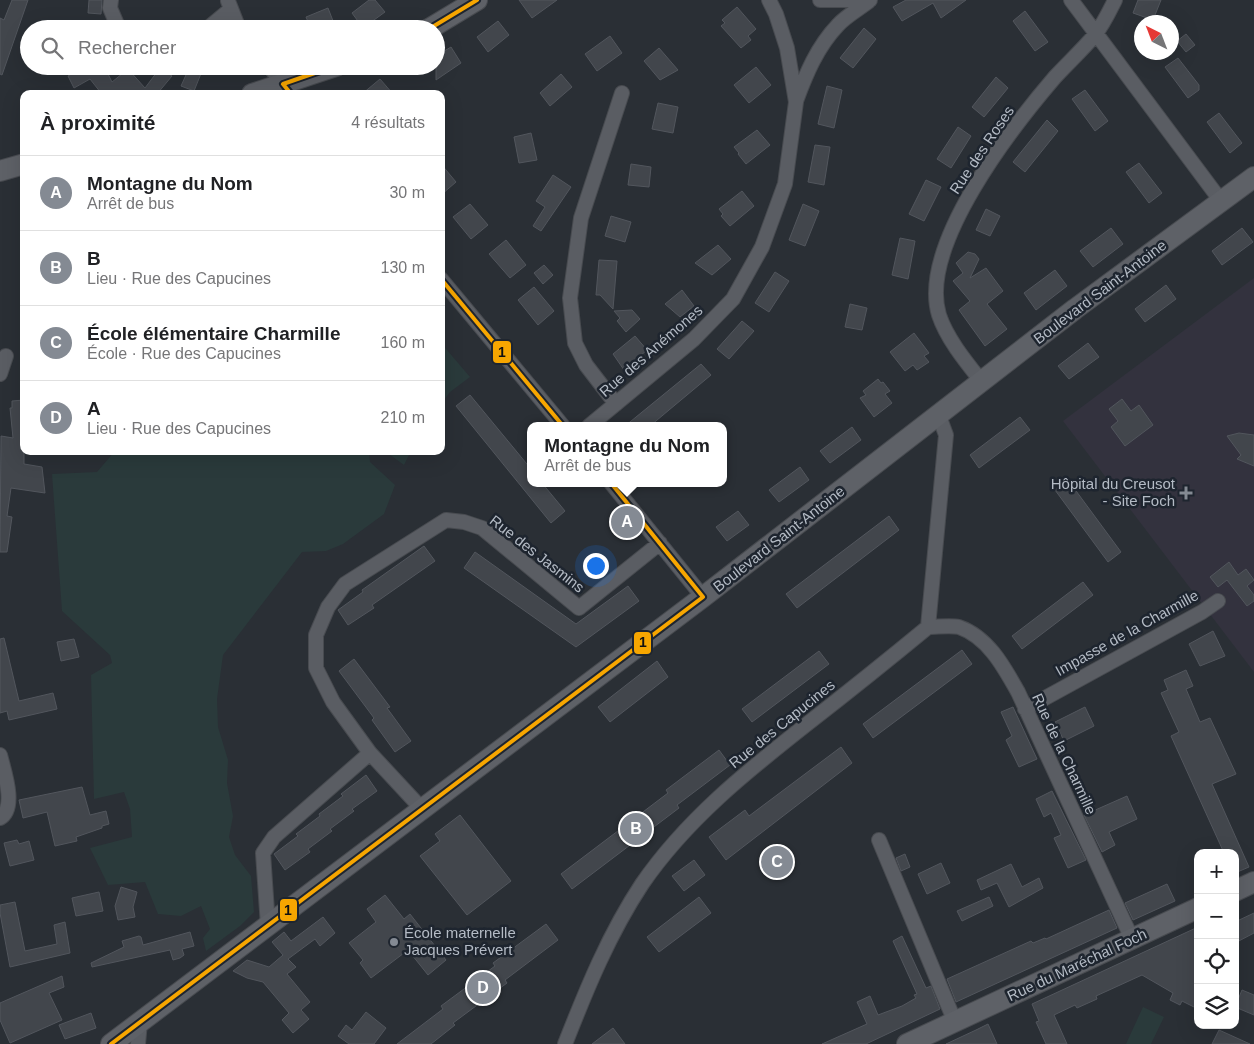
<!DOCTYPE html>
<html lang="fr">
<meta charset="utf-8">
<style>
:root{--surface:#fff;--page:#f6f6f6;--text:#202124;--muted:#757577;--line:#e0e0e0;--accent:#848a93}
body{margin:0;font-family:Arial,sans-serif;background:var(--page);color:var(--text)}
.controls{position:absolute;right:15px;bottom:15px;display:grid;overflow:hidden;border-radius:10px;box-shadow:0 5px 20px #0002}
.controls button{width:45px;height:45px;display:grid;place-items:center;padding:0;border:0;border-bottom:1px solid var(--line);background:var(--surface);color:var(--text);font:25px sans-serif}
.compass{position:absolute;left:1134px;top:15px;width:45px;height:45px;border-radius:50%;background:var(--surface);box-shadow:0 5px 20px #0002;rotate:318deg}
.you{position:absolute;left:595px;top:565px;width:18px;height:18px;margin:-12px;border:4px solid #fff;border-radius:50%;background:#1a73e8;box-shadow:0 0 0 8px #1a73e833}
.badge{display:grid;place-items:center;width:32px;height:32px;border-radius:50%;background:var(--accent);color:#fff;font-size:16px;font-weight:700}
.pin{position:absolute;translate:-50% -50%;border:2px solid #fff;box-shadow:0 1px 5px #0006}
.popup{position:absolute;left:527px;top:422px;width:200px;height:65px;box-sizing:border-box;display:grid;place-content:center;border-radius:10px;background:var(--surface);filter:drop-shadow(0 1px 4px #0005);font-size:16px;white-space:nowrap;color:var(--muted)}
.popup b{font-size:19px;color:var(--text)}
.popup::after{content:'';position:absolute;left:50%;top:100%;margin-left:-10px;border:10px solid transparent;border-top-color:var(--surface)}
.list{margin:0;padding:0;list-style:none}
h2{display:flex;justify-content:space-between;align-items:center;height:65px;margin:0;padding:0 20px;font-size:21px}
h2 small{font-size:16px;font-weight:400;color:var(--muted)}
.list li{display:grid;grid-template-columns:32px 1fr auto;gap:15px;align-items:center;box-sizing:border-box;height:75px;padding:0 20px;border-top:1px solid var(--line)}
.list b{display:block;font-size:19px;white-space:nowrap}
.list p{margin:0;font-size:16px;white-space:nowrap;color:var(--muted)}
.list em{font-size:16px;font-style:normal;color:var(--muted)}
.icon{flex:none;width:28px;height:28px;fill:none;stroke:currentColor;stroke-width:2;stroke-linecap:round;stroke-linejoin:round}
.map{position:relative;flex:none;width:1254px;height:1044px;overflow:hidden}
.search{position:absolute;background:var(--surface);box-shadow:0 5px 20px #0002;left:20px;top:20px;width:425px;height:55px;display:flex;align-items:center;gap:12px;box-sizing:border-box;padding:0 18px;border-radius:28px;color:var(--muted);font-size:19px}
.panel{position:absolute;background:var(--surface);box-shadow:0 5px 20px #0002;left:20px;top:90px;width:425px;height:365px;border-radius:10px}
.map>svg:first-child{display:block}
.medical{fill:#33323e}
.green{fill:#2a3a3b}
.building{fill:#42464c;stroke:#52565d}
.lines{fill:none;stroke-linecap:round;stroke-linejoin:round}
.street-casing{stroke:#484b50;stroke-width:16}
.secondary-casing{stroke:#484b50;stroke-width:22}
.street{stroke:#5a5d63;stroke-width:14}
.secondary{stroke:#5e6167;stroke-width:20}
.bus-1-casing{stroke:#1e252f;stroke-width:8}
.bus-1{stroke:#f7a600;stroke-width:4}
.poi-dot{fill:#848a93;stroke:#1e252f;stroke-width:2}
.labels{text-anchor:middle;stroke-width:5;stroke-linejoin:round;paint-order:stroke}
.street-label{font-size:15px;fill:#b4bbc5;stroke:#1e252f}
.poi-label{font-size:15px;fill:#b4bbc5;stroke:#1e252f;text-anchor:end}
.line-badge{stroke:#1e252f;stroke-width:2}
.pale-badge-label{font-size:14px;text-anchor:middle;font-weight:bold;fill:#111}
</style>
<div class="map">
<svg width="1254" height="1044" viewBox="0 0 1254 1044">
<rect width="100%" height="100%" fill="#2a2f35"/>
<path class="medical" d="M1254,278V672L1063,421Z"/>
<path class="green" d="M441,343L470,377L450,392L441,404Z
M115,451H369L370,462L395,485L384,514L343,544L326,551L302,552L223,655L217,699L218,727L228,760L227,783L233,816L229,837L235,855L251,876L254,912L240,926L206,951L203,938L210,929L201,906L181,916L158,914L145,882L108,885L90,848L132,837L130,809L124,792L94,799L91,675L112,663L110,655L62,611L52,474L97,472Z
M389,451H411L404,465L389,454Z
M1143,1007L1164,1017L1151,1044H1126Z"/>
<path class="building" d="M12,0H28L2,75L0,74V18L4,20Z
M89,0H102L101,14L88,13Z
M369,0H375L385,12L363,28L352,13Z
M519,0H557L532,18Z
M906,0H966L941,18L933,3L902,21L893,7Z
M1138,0H1161L1153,20L1133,13Z
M737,7L756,29L748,36L751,40L741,48L721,26L725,23L722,20Z
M328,8L335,26L327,29H311L306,17Z
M1025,11L1048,42L1035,51L1013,21Z
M498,21L509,35L488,52L477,37Z
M864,28L876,39L853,68L840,58Z
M1186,34L1195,45L1186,52L1177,41Z
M610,36L622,53L597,71L585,54Z
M451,47L461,63L436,80V56Z
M659,48L678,70L660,80L644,61Z
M1178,58L1199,85V90L1188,98L1165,67Z
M86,66H104L112,82L128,69L145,88L160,68L172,76L157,94H99L101,93L90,79L74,88L68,76Z
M190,66H204L194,91L181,86Z
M756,67L771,85L749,103L734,85Z
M561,74L572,87L550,106L540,93Z
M996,77L1008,88L984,117L972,107Z
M380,79L393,94H362Z
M827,86L842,90L834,128L818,124Z
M1085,90L1108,121L1095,131L1072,99Z
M658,103L678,107L673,133L652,129Z
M1219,113L1242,143L1230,153L1207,122Z
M1047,120L1058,131L1025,172L1013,162Z
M958,127L971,136L951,168L937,159Z
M757,130L770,145L746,164L738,154L739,153L734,147Z
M531,133L537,160L519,163L514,137Z
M815,145L830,147L824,185L808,182Z
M1139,163L1162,193L1149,203L1126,172Z
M441,164L456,182L441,195Z
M631,164L651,167L649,187L628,185Z
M553,175L571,187L541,231L533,226L545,207L536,201Z
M926,180L941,187L924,221L909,214Z
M742,191L754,206L730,226L721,216L723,214L719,209Z
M470,204L488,225L471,239L453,217Z
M803,204L819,211L805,246L789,240Z
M986,209L1000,216L990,236L976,230Z
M611,216L631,222L625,242L605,236Z
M1111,228L1123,244L1093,267L1080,251Z
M1242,228L1253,242L1222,265L1212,251Z
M900,238L915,241L908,279L892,275Z
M506,240L526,265L510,278L489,254Z
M718,245L731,259L712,275L695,263Z
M968,252L975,254L979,259L970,278L986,268L1003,291L987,304L1007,329L985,346L959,310L970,301L953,281L963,273L956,263Z
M599,260L617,261L613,309L600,295H596Z
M544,265L553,275L543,284L534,273Z
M1055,270L1067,286L1036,310L1024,293Z
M775,272L789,281L769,312L755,303Z
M1166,285L1176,299L1145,322L1135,309Z
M534,287L554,311L538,325L518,300Z
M682,290L694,306L680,317L665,304Z
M850,304L867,308L862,330L845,327Z
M632,310L640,319L626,332L617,321L620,318L614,311Z
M742,321L754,331L729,359L717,349Z
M914,333L929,353L924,356L929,362L917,370L913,365L905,371L890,352Z
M635,336L647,350L624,370L613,354Z
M1088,343L1099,357L1069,379L1058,366Z
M701,364L711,375L669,410L650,426H625Z
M878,379L881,383L883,382L890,391L885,394L892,403L874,417L860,398L866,395L863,391Z
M470,395L531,469V483H542L565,511L551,523L456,406Z
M1122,399L1131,411L1139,405L1153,425L1125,446L1111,427L1118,421L1109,409Z
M24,400V464L42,467L45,493L11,488L7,516L12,517L7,552H0L1,436L13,438L10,408H12V401Z
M1020,417L1030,430L979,468L970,455Z
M852,427L861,440L830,463L820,451Z
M1239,433L1254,435V466L1237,459L1241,455L1227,436Z
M800,467L809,480L779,502L769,490Z
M1068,480L1121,552L1108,562L1055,490Z
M738,511L749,525L727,541L716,527Z
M889,516L899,530L797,608L786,594Z
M424,546L435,561L372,605L374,608L348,625L338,610L363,592L362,590Z
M475,552L576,624L628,586L639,601L576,647L464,568Z
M1229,562L1238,575L1246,569L1254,580L1247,586L1254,595V601L1247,606L1227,580L1218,587L1210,577Z
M1083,582L1093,595L1022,649L1012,636Z
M1213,631L1225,656L1200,666L1189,644Z
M4,638L19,701L53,693L57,709L9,720L7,711L0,713V639Z
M74,639L79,657L61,661L57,642Z
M962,650L972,664L873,738L863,724Z
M819,651L829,664L752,722L742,709Z
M354,659L390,707L387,708L411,741L395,752L372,720L374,718L339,671Z
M657,661L668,677L610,722L598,707Z
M1186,670L1193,686L1186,689L1200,722L1210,718L1236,774L1212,784L1249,867L1235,873V853H1224L1171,736L1179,732L1161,693L1168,690L1164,680Z
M1013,707L1037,759L1019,767L1006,740L1012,736L1001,712Z
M1085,707L1094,726L1064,741L1055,722Z
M841,747L852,763L726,860L709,837L745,810L749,816Z
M719,750L730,765L677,805L679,808L572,889L561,874L668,793L666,790Z
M366,775L377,791L352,809L354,811L330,829L332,831L308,849L310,852L285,870L274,854L298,836L296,834L320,816L319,814L343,796L341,794Z
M82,787L90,815L106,811L109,824L102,826V828L76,837L77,841L55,846L47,812L23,818L19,800Z
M1052,791L1086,860L1068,868L1054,838L1061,835L1051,813L1044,817L1036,799Z
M1127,796L1137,819L1109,832L1115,845L1102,852L1084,815Z
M460,815L511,881L467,915L420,856L440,841L435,834Z
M17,840L19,844L29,841L34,860L10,866L4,843Z
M905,854L910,867L901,871L896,858Z
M694,860L705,875L684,891L672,876Z
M941,863L950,883L927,894L918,874Z
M1011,864L1022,887L1039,878L1043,888L1009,907L997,883L981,890L977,880Z
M1167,884L1175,901L1133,920L1125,903Z
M121,887L137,892L133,907L135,917L118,920L115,906Z
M99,892L103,911L76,916L72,898Z
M385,895L404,919L410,914L446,960L428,975L408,950L371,978L360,963L363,960L349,943L376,922L367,909Z
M699,897L711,913L659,952L647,937Z
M989,897L993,906L962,921L957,911Z
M15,902L25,951L57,944L54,925L65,922L70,953L10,967L0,913V905Z
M1109,910L1117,928L956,1002L947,979L1031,941L1033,943L1045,938L1046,939Z
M1254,913V933L1235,943V922Z
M323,917L335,933L320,946L315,939L288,959L296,967L287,974L310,1002L301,1010L309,1019L293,1033L282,1020L289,1013L263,982L247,978L233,971L247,960L269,967L283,955L272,942L284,932L291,941Z
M546,924L558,940L505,980L507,983L453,1023L455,1025L431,1044H397L443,1009L441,1006L495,966L493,963Z
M1198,927V1009L1182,1001L1180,1005L1170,1000L1173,993L1142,975L1096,996L1097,999L1077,1008L1075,1005L1054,1015L1067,1044H1046L1036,1022L1039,1021L1032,1004Z
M190,932L194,946L182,949L184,955L180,958L173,960L170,950L92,967L91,963L124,947L122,941L139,936L141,937L143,945Z
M902,936L926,988L931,986L940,1009L866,1044H822L867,1024L857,1002L870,996L878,1015L902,1006L916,998L914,995L917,994L893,941Z
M62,976L64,987L49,993L62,1020L10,1043L0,1020V1003Z
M1242,990L1254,995V1015L1235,1007Z
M366,1012L386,1028L374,1044H349L338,1036L346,1025L352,1030Z
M91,1013L96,1028L65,1039L59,1025Z
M988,1024L997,1044H946L976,1030Z
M613,1028L625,1044H592Z
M1219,1030L1250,1044H1212Z"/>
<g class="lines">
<defs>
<path id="street" d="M111,0L110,8L119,29
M820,0H870
M1071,0L1221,201
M228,1L239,29
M207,29L231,9
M269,66L291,94
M796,101C806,74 817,47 838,25C846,16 859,9 869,1
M441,279L563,426
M0,374L6,356
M982,382C966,362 947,339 939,315C918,246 1013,126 1055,77C1068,63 1082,50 1094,36C1103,25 1109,12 1115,0
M616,404L586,365L575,343L570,298L581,218L622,93
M589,426L694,339L733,299L762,247L785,184L796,102L787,48L776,14L769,0
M611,483L703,597
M928,627C938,627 950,625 959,627C988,637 1004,667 1018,692L1132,939
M1025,709L1202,612L1218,601
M370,753L422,809
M0,755C4,771 17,808 0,818
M879,840L955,1022
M268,926L263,853L274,837L370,753L333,702L316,668V635L328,607L345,584L446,520L464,522L482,528L579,608L660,543
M138,1044L140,1022
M565,1044C587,988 609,934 642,884C686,820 746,772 807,724C848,692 888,660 928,627L946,435L939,416"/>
<path id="secondary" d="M429,29L477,0
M252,94L336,66
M0,171L24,164
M1235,891L1254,882
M111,1044L703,597L1075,309L1254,177
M907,1044L1198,908"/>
</defs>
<use href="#street" class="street-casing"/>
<use href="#secondary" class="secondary-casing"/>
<use href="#street" class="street"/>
<use href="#secondary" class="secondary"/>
<defs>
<path id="bus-1" d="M429,29L477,0
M291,94L283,84L335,66
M441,279L563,426
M111,1044L703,597L611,483"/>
</defs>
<use href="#bus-1" class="bus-1-casing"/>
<use href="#bus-1" class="bus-1"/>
</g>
<g class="poi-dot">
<path d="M1183.5 485.5h5v5h5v5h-5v5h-5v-5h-5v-5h5z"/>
<circle cx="394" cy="942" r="5"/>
</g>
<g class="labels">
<g class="street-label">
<text transform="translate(982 150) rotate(-56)" y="5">Rue des Roses</text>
<text transform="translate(1100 292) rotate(-37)" y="5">Boulevard Saint-Antoine</text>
<text transform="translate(651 351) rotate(-41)" y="5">Rue des Anémones</text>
<text transform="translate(779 539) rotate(-38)" y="5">Boulevard Saint-Antoine</text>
<text transform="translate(537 554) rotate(38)" y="5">Rue des Jasmins</text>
<text transform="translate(1127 633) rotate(-29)" y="5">Impasse de la Charmille</text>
<text transform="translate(782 724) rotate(-39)" y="5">Rue des Capucines</text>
<text transform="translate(1064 754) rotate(65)" y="5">Rue de la Charmille</text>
<text transform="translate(1077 965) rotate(-25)" y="5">Rue du Maréchal Foch</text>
</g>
<g class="poi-label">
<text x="1175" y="489">Hôpital du Creusot<tspan x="1175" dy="17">- Site Foch</tspan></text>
<text x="404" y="938" text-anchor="start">École maternelle<tspan x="404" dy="17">Jacques Prévert</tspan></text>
</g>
</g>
<g class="line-badge">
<rect x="492" y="340" width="20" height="24" rx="5" fill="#f7a600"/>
<rect x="633" y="631" width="19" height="24" rx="5" fill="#f7a600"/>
<rect x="279" y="898" width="19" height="24" rx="5" fill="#f7a600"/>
</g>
<g class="pale-badge-label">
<text x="502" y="357">1</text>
<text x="643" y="647">1</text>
<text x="288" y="915">1</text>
</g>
</svg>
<div class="controls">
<button>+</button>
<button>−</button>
<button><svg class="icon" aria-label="locate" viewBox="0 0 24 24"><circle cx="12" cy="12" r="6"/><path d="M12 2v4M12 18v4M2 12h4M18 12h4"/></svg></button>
<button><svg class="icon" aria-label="layers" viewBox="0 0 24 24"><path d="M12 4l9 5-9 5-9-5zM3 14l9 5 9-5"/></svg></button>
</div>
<svg class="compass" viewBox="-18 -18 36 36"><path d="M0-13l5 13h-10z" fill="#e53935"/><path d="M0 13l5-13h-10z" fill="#757577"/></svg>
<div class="you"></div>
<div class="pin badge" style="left:627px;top:522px">A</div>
<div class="popup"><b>Montagne du Nom</b>Arrêt de bus</div>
<div class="pin badge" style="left:636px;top:829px">B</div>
<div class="pin badge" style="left:777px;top:862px">C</div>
<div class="pin badge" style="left:483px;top:988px">D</div>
<div class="search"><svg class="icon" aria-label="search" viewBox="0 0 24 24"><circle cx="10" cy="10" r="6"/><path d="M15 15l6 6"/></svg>Rechercher</div>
<section class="panel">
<h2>À proximité<small>4 résultats</small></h2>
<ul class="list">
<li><span class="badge">A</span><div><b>Montagne du Nom</b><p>Arrêt de bus</p></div><em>30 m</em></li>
<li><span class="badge">B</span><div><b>B</b><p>Lieu · Rue des Capucines</p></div><em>130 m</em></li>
<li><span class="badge">C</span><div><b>École élémentaire Charmille</b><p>École · Rue des Capucines</p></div><em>160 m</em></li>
<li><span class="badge">D</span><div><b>A</b><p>Lieu · Rue des Capucines</p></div><em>210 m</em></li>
</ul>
</section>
</div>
